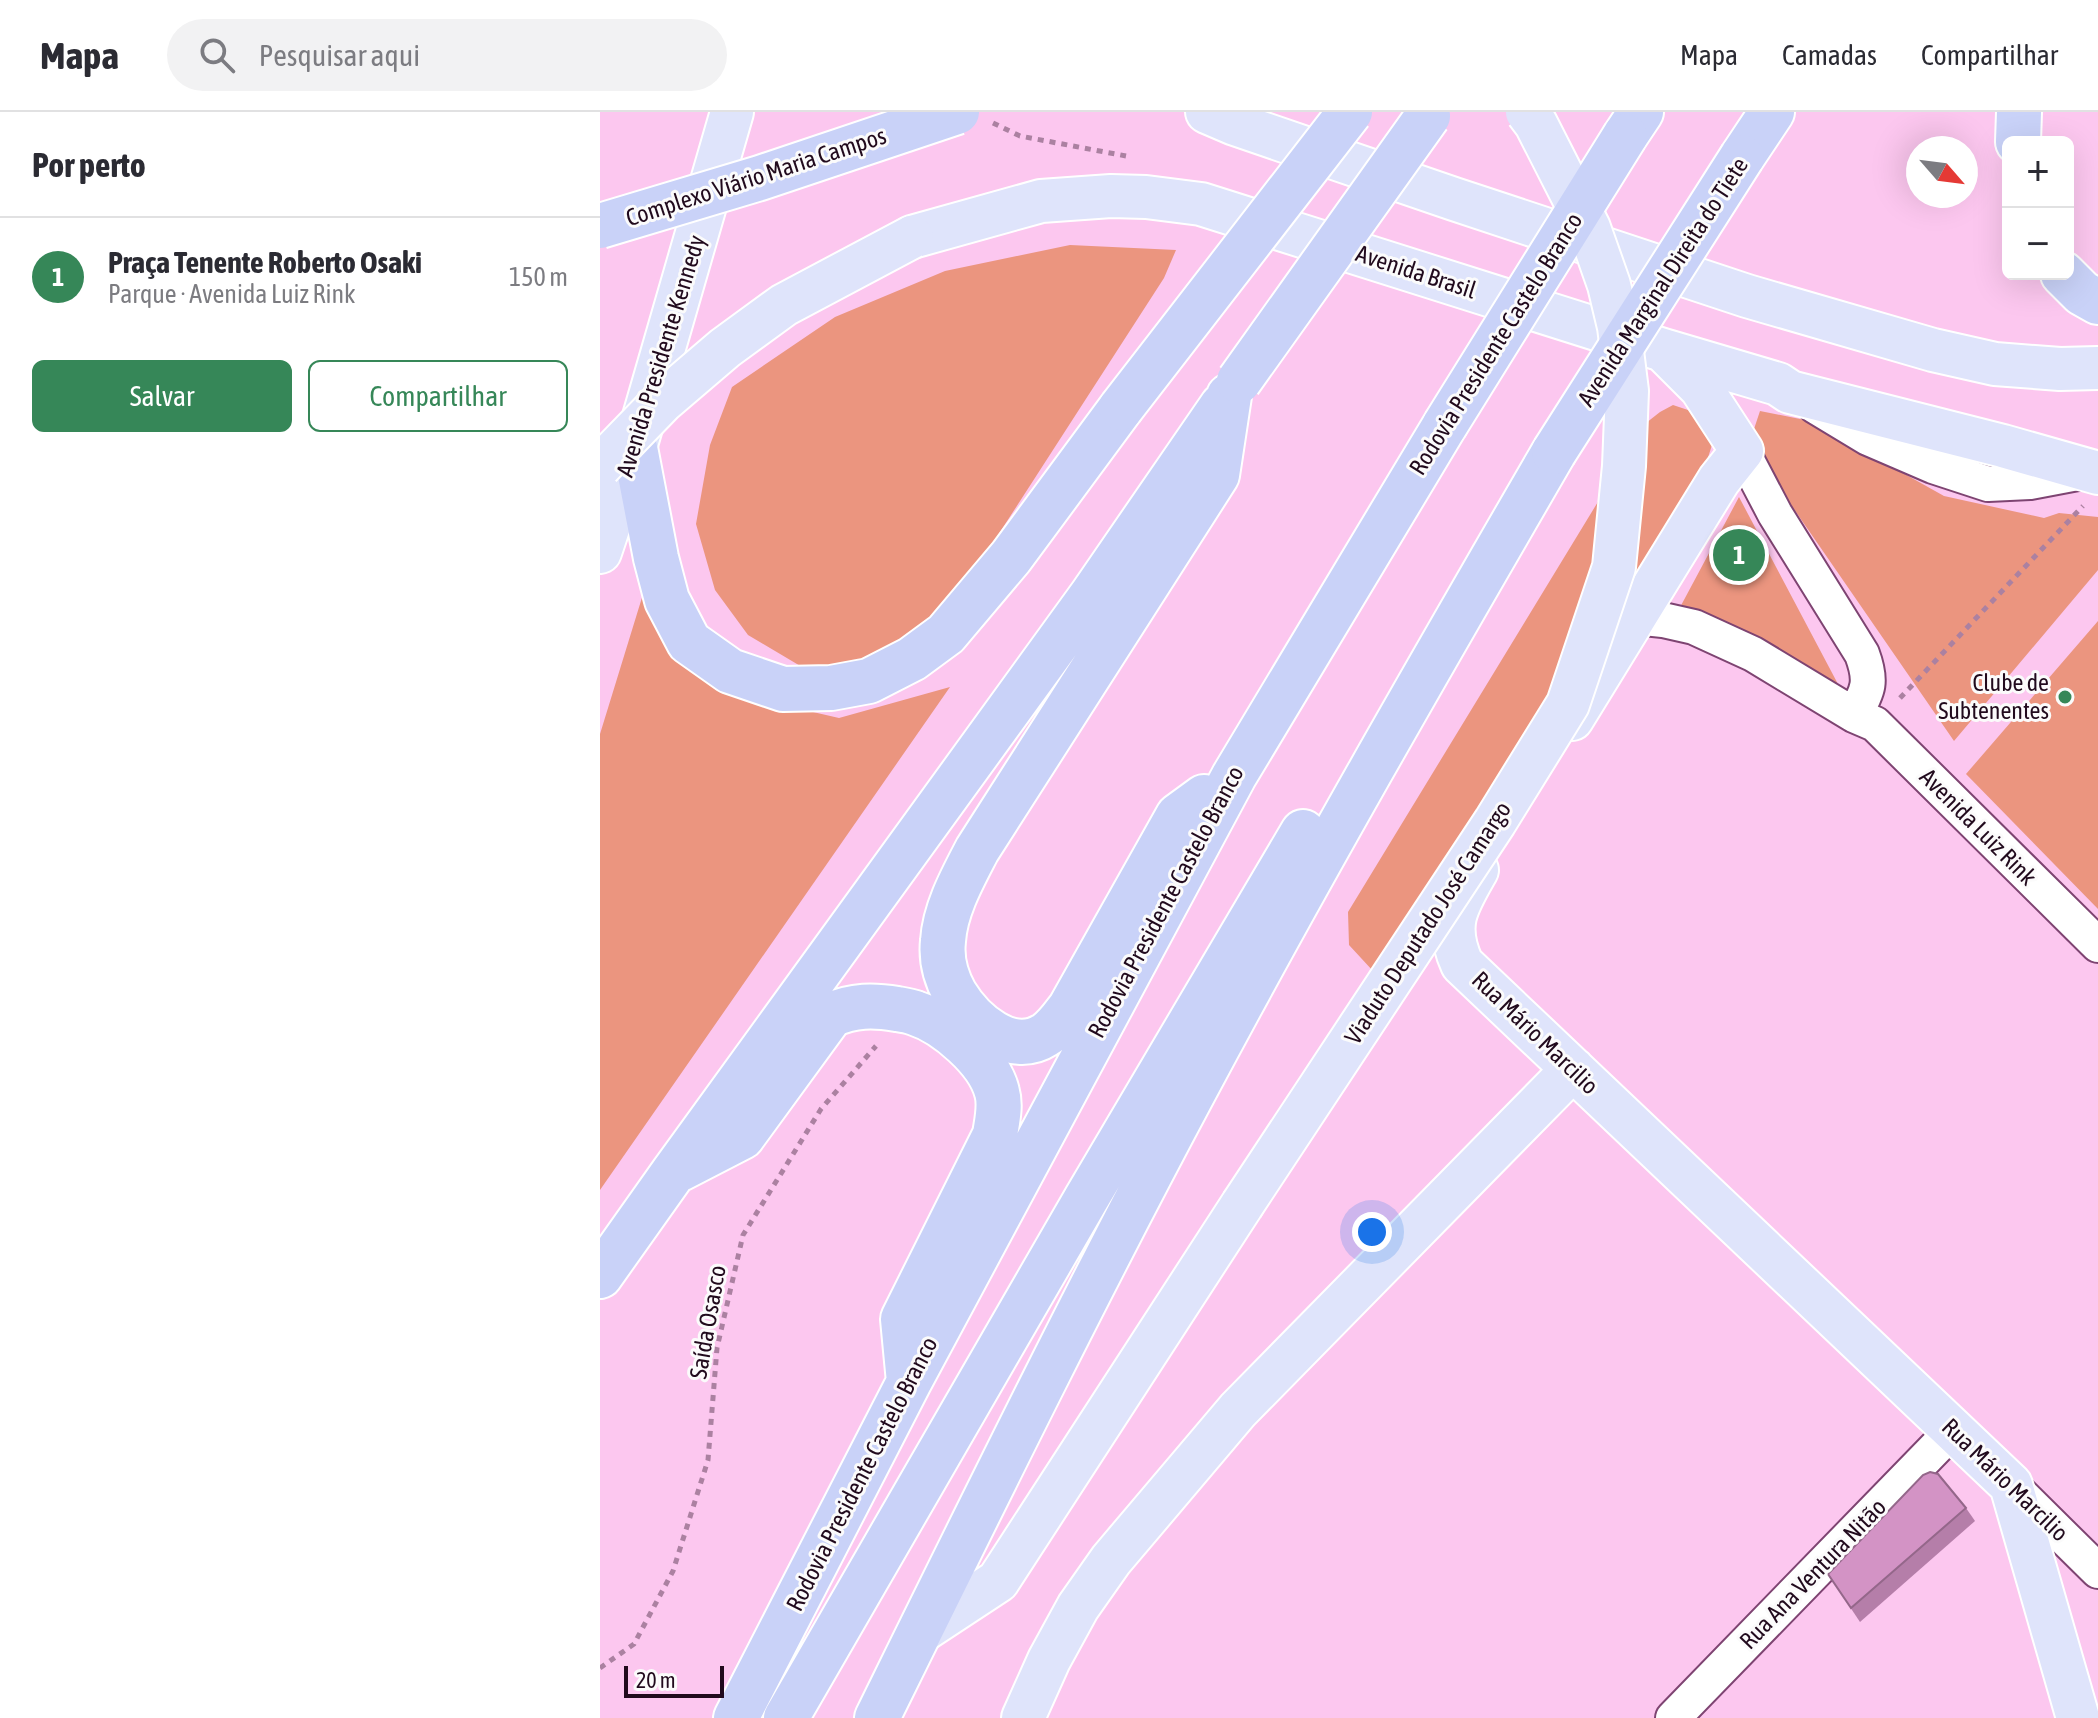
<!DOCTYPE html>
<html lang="pt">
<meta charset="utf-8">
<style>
:root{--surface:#fff;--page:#f2f2f3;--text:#2b2b33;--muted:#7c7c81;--line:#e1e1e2;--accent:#368758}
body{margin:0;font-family:"Asap Condensed",sans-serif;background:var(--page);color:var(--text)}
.controls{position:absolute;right:24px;top:24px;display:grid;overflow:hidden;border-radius:12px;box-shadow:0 8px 32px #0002}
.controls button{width:72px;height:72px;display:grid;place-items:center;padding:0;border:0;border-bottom:2px solid var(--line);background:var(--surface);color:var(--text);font:40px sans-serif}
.compass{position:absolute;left:1306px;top:24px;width:72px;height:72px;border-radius:50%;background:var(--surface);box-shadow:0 8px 32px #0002;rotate:118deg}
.scale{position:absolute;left:24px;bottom:20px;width:100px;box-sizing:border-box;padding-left:8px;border:4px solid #210a1d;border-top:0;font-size:22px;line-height:28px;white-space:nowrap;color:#210a1d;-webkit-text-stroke:6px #fbfbfb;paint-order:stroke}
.you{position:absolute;left:772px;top:1120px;width:28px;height:28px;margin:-20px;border:6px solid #fff;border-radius:50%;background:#1a73e8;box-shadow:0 0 0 12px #1a73e833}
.badge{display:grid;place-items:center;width:52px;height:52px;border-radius:50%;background:var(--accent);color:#fff;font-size:26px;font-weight:700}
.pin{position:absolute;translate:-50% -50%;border:4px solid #fff;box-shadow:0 2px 8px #0006}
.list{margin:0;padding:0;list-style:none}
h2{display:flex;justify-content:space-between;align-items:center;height:104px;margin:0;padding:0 32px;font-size:34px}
h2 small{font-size:26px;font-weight:400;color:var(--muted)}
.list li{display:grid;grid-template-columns:52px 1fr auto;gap:24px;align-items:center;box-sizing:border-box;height:120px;padding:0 32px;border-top:2px solid var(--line)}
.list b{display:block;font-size:30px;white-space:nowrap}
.list p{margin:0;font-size:26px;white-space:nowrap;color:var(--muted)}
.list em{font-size:26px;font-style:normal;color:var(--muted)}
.actions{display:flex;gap:16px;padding:24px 32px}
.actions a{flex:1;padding:18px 0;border:2px solid var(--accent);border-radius:12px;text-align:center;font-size:28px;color:var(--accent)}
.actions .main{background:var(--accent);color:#fff}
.icon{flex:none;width:44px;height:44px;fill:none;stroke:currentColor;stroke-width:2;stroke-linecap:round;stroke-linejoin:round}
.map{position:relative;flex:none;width:1498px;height:1606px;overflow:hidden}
header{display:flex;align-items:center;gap:48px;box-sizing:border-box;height:112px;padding:0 40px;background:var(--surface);border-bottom:2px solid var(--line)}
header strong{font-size:38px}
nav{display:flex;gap:44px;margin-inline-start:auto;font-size:28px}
.search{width:560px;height:72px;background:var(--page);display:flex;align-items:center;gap:20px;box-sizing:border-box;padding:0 28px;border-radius:44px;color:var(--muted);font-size:30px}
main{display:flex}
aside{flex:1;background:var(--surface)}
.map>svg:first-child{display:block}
.green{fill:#eb957f}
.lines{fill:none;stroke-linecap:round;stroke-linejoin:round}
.minor-casing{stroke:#7e4472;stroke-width:38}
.major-casing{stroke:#fff;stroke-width:46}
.highway-casing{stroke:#fff;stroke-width:48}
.path{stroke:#ab81a1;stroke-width:5;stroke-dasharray:6 6;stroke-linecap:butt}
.minor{stroke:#fff;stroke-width:34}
.major{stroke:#dfe4fb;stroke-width:42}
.highway{stroke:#c9d2f8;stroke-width:44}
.major-bridge-casing{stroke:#fff;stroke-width:46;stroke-linecap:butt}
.highway-bridge-casing{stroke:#fff;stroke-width:48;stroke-linecap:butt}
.major-bridge{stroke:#dfe4fb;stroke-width:42}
.highway-bridge{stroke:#c9d2f8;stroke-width:44}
.wall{fill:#b57ea9}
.building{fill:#d393c5;stroke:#94678a;stroke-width:2}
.poi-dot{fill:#368758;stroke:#fbfbfb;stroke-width:3}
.labels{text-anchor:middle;stroke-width:6;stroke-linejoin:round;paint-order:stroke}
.street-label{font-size:24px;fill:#210a1d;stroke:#fbfbfb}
.poi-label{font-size:24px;fill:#210a1d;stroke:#fbfbfb;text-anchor:end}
</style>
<header>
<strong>Mapa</strong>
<div class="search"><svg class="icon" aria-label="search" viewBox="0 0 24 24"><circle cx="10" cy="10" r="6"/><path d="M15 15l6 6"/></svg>Pesquisar aqui</div>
<nav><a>Mapa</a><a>Camadas</a><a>Compartilhar</a></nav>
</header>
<main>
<aside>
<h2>Por perto<small></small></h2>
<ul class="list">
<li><span class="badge">1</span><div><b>Praça Tenente Roberto Osaki</b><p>Parque · Avenida Luiz Rink</p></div><em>150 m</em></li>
</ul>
<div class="actions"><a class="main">Salvar</a><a>Compartilhar</a></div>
</aside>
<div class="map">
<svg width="1498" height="1606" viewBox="0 0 1498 1606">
<rect width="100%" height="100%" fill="#fcc7ef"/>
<path class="green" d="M470,133L576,138L564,166L360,482L313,524L265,557L202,555L148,523L115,478L96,412L110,333L132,275L235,205L345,159Z
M1073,293L1094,300L1107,316L1112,333L1104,358L1084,394L773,859L749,833L748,800L1046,311L1060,300Z
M1160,299L1210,309L1344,384L1444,406L1459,401L1498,405V458L1354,629L1149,332Z
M1139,385L1239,574L1077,501Z
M44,479L143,584L239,606L350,575L0,1078V622Z
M1498,509V797L1366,662Z"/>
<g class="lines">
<defs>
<path id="minor" d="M1215,294L1268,326L1333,354L1388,372L1430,370L1488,359
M1142,339L1175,402L1262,542C1272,569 1269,578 1254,603
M1035,505L1063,508L1094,515L1153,542L1254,603L1275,612L1498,833
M1411,1373L1498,1459
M1073,1606L1353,1318"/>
<path id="major" d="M607,0L635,12L854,87L1147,184L1333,238L1395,252L1460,257L1498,256
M312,125L441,89L511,84L546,85L601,92L1063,238L1178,272L1190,280L1403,334L1498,361
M0,440L35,336L132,0
M972,607L1119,368L1142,339L1101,276L1063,238
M877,758C857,793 844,812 862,852L1411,1373L1478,1606
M319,1521L398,1469L642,1093
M423,1606L449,1548L478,1495L511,1448L638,1298L973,957"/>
<path id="highway" d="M1025,24L1041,0
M1418,30L1419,0
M1142,45L1172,0
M1463,162L1482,181L1498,190
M35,336L56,446L67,488L89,530L130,559L183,577L231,576L269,569L312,547L346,522L411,445L521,296
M604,685L578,704L470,896C463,905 455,917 445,923C411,945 372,910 355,882C346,866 341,847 343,829C345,797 363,765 377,738L617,363L629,284
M80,1057L142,1025L231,903C254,893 273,893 297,897C303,898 310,899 315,901C346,911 389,948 397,980C401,994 397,1009 395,1023L303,1207L309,1270
M0,1164L73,1061L492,483L622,294
M136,1606L309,1270L634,664L845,313
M186,1606L486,1087L703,720
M277,1606C380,1397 483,1187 593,981C708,765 831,552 954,340"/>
</defs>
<use href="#minor" class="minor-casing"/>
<use href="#major" class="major-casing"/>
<use href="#highway" class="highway-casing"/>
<path class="path" d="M393,11L420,24L526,44
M1300,586L1483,394
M0,1556L34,1532L73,1459L108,1348L117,1236L143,1123L221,997L276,934"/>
<use href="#minor" class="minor"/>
<use href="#major" class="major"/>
<use href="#highway" class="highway"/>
<defs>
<path id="major-bridge" d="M0,354L63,289L125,236L184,193L312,125
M642,1093L895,710L968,592L1014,455L1024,354L1027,279L1019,215L1009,173L989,116L936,12L927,0"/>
<path id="highway-bridge" d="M0,114L160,66L357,0
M639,269L828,4
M521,296L750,0
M845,313L1025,24
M954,340L1142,45"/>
</defs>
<use href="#major-bridge" class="major-bridge-casing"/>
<use href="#highway-bridge" class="highway-bridge-casing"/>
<use href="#major-bridge" class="major-bridge"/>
<use href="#highway-bridge" class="highway-bridge"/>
</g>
<path class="wall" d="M1366,1396L1375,1409L1260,1510L1228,1462Z"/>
<path class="building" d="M1330,1360L1338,1362L1366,1396L1251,1496L1228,1462L1323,1363Z"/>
<circle class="poi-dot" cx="1465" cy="585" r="8"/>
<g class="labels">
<g class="street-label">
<text transform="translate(156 65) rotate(-18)" y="8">Complexo Viário Maria Campos</text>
<text transform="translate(816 160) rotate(18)" y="8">Avenida Brasil</text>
<text transform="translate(1063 170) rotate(-57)" y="8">Avenida Marginal Direita do Tiete</text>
<text transform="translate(896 232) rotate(-58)" y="8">Rodovia Presidente Castelo Branco</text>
<text transform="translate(61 244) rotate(-73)" y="8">Avenida Presidente Kennedy</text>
<text transform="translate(1378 715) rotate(45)" y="8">Avenida Luiz Rink</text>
<text transform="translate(566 790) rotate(-62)" y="8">Rodovia Presidente Castelo Branco</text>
<text transform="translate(828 811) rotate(-57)" y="8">Viaduto Deputado José Camargo</text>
<text transform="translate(935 921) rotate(44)" y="8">Rua Mário Marcilio</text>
<text transform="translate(108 1210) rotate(-80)" y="8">Saída Osasco</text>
<text transform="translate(262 1362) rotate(-63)" y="8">Rodovia Presidente Castelo Branco</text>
<text transform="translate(1405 1368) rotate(44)" y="8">Rua Mário Marcilio</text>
<text transform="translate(1213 1462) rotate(-46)" y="8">Rua Ana Ventura Nitão</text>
</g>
<g class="poi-label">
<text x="1449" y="579">Clube de<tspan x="1449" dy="28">Subtenentes</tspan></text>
</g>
</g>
</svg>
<div class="controls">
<button>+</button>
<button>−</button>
</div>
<svg class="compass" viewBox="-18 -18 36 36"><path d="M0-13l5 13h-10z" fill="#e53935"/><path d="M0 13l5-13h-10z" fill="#7c7c81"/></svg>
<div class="scale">20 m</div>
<div class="you"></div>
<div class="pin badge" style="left:1139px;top:443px">1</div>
</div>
</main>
